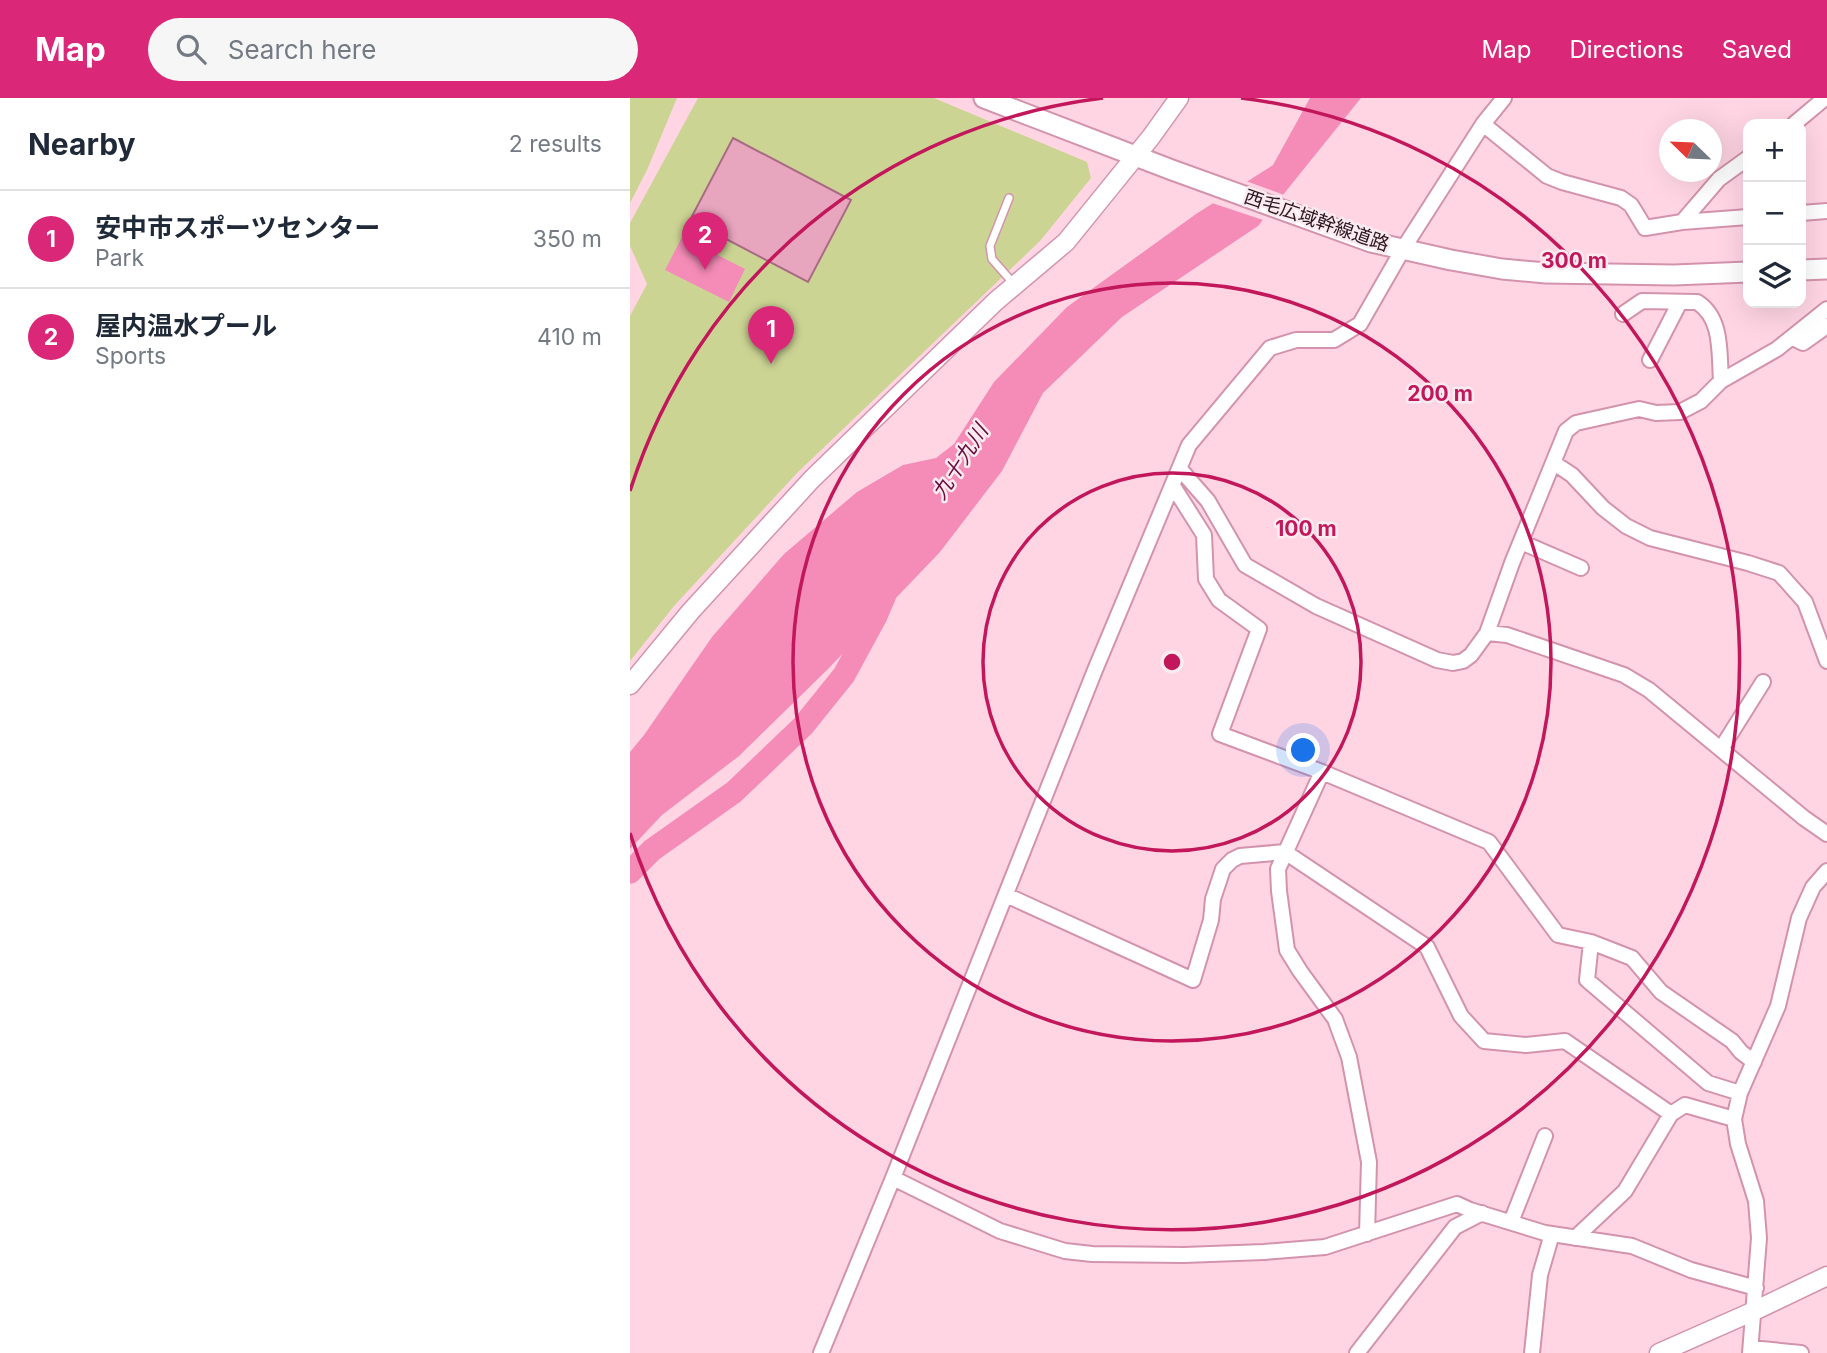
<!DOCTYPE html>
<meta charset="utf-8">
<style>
:root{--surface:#fff;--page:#f6f6f7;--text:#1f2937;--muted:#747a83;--line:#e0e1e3;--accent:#db2777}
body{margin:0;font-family:Inter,"Noto Sans JP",sans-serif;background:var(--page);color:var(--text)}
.controls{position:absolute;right:21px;top:21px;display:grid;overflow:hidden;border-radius:14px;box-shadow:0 7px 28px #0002}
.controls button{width:63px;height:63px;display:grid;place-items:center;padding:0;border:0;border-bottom:2px solid var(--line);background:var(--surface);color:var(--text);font:35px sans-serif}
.compass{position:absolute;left:1029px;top:21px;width:63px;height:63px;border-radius:50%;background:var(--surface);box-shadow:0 7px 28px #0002;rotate:293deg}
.you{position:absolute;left:674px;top:653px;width:24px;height:24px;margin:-18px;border:5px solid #fff;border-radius:50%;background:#1a73e8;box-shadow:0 0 0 10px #1a73e833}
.badge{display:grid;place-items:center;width:46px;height:46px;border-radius:50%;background:var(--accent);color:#fff;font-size:23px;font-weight:700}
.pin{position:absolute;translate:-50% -58px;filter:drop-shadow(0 2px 4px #0008)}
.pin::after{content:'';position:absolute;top:37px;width:24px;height:21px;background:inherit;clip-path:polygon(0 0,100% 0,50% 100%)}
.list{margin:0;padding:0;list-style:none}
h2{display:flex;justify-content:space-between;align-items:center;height:91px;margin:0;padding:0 28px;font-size:30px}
h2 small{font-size:23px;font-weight:400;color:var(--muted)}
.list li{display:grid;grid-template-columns:46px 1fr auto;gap:21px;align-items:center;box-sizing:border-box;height:98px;padding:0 28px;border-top:2px solid var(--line)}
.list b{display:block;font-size:26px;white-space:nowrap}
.list p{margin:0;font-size:23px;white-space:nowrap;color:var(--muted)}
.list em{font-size:23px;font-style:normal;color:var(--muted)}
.icon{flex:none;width:38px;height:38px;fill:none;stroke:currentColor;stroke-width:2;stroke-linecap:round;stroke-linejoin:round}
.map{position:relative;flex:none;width:1197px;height:1255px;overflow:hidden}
header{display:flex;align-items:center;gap:42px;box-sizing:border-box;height:98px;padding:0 35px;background:var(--accent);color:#fff}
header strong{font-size:33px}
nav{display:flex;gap:38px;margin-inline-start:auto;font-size:24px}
.search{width:490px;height:63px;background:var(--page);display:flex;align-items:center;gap:18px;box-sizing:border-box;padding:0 24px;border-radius:38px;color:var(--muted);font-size:26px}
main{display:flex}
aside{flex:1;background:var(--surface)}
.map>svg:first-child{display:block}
.green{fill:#ccd494}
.water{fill:#f58bb7}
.pier{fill:#ffd5e4}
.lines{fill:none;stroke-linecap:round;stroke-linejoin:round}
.river{stroke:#f58bb7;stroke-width:23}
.building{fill:#e7a5be;stroke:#a96b84;stroke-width:2}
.service-casing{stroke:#d493ac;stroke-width:10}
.minor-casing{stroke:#d493ac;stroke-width:18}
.tertiary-casing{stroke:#d493ac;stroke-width:21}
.secondary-casing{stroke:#d493ac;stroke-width:23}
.service{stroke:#fff;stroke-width:7}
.minor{stroke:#fff;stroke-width:14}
.tertiary{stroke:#fff;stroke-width:18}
.secondary{stroke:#fff;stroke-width:19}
.ring{fill:none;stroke:#c2185b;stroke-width:3.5}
.labels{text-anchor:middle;stroke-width:5;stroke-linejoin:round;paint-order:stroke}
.street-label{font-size:19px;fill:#2c141e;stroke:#f9ebf0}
.water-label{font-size:21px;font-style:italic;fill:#6c0d40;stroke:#f9ebf0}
.centre{fill:#c2185b;stroke:#f9ebf0;stroke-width:3.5}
.ring-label{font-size:21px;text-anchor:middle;font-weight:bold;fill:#c2185b;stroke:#f9ebf0;stroke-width:5;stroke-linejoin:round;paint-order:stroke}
</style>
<header>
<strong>Map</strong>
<div class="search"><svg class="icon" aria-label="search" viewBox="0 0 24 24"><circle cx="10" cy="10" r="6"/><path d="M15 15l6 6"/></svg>Search here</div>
<nav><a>Map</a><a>Directions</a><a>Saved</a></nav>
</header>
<main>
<aside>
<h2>Nearby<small>2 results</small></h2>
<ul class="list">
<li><span class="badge">1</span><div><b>安中市スポーツセンター</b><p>Park</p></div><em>350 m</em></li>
<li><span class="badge">2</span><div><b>屋内温水プール</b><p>Sports</p></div><em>410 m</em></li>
</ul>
</aside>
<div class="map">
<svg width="1197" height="1255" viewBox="0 0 1197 1255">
<rect width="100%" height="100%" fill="#ffd5e4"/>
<path class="green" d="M0,0H47L17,72L0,105Z
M68,0H304L457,64L461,80L410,143L167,375L44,508L0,563V218L17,186L0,148V125Z"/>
<path class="water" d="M680,0H731L628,128L492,219L413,295L372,373L310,454L198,571L109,658L32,717L0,751V654L14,637L82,539L154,456L227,394L273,367L306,360L324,346L364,284L437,209L566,116L643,67Z
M52,139L115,171L99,204L35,172Z"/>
<path class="pier" d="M613,82L657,98L636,123L579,104Z"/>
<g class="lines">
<path class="river" d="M0,774L22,752L104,694L173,628L214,577L246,518L255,497"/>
</g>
<path class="building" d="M103,40L221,102L178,184L60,122Z"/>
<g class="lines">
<defs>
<path id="service" d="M379,100L360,148L362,161L383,185"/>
<path id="minor" d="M853,26L917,78L932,84L991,100L1001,107L1015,130L1052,124L1118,119
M1164,26L1195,0
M1171,115L1197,113
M1052,124L1089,81L1118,60
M993,216L1012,203L1067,204C1093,220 1089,256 1091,283
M1163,240L1173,245L1197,228
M1020,262L1050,204
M924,365L942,377L973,410L996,428L1020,440L1118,465L1149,475L1175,504L1197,563
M550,371L578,403L615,467L686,508L807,562L823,565L833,563L841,557L857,535L882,465L936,333L946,325L1009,311L1026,315L1050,314L1071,303L1091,283L1147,251L1197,211
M543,388L574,437L576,481L589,502L629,531L590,636L692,674L859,744L928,837L961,844L1002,860L1031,894L1102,943L1111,954L1124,964
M891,444L951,470
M857,535L877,537L994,577L1019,592L1174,720L1197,736
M1091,651L1133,584
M692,674L648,771L649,793L657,852L670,873L705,921L719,959L739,1064L737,1136
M376,797L563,882L581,822L583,801L593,771L602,762L610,758L655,754L797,849L831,918L854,943L896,947L935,943L1041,1016L1055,1007L1104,1021
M961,844L957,882L1078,985L1110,995
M263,1080L370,1133L435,1153L462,1156L554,1157L634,1154L695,1149L827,1106L840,1112L915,1135L1002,1148L1061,1172L1126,1190
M881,1124L915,1038
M945,1140L995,1093L1041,1016
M1121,1250L1171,1255
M191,1255L263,1080L465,572L559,347L640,250L666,242H704L730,226L773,151L853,26L874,0
M727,1255L825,1129L852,1115
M902,1255L910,1177L922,1136
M1120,1255L1129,1140L1126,1103L1108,1046L1104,1021L1110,995L1148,908L1169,820L1183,789L1197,773"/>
<path id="tertiary" d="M0,587L61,513L182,381L366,203L436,144L521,39L549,0
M1029,1255L1124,1213L1197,1178"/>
<path id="secondary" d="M354,0L542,72L741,144L821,162L872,171L916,175L1044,177L1118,174
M1171,172L1197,171"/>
</defs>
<use href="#service" class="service-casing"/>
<use href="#minor" class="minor-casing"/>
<use href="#tertiary" class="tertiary-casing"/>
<use href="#secondary" class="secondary-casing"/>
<use href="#service" class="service"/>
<use href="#minor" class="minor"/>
<use href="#tertiary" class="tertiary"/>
<use href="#secondary" class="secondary"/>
</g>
<g class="ring">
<circle cx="542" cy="564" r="189"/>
<circle cx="542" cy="564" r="379"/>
<path d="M0 393A568 568 0 0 1 473 0M611 0A568 568 0 1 1 0 735"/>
</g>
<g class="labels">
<g class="street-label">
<text transform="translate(687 122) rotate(19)" y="7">西毛広域幹線道路</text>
</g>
<g class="water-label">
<text transform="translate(330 364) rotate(-57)" y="7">九十九川</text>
</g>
</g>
<circle cx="542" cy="564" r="10" class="centre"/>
<g class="ring-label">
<text x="944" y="170">300 m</text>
<text x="810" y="303">200 m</text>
<text x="676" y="438">100 m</text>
</g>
</svg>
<div class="controls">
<button>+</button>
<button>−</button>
<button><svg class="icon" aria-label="layers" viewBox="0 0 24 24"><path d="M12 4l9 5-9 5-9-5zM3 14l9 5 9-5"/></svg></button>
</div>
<svg class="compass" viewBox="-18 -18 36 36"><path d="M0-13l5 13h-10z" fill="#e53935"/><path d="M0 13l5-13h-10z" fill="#747a83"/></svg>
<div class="you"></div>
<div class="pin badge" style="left:141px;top:266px">1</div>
<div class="pin badge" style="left:75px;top:172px">2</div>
</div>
</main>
